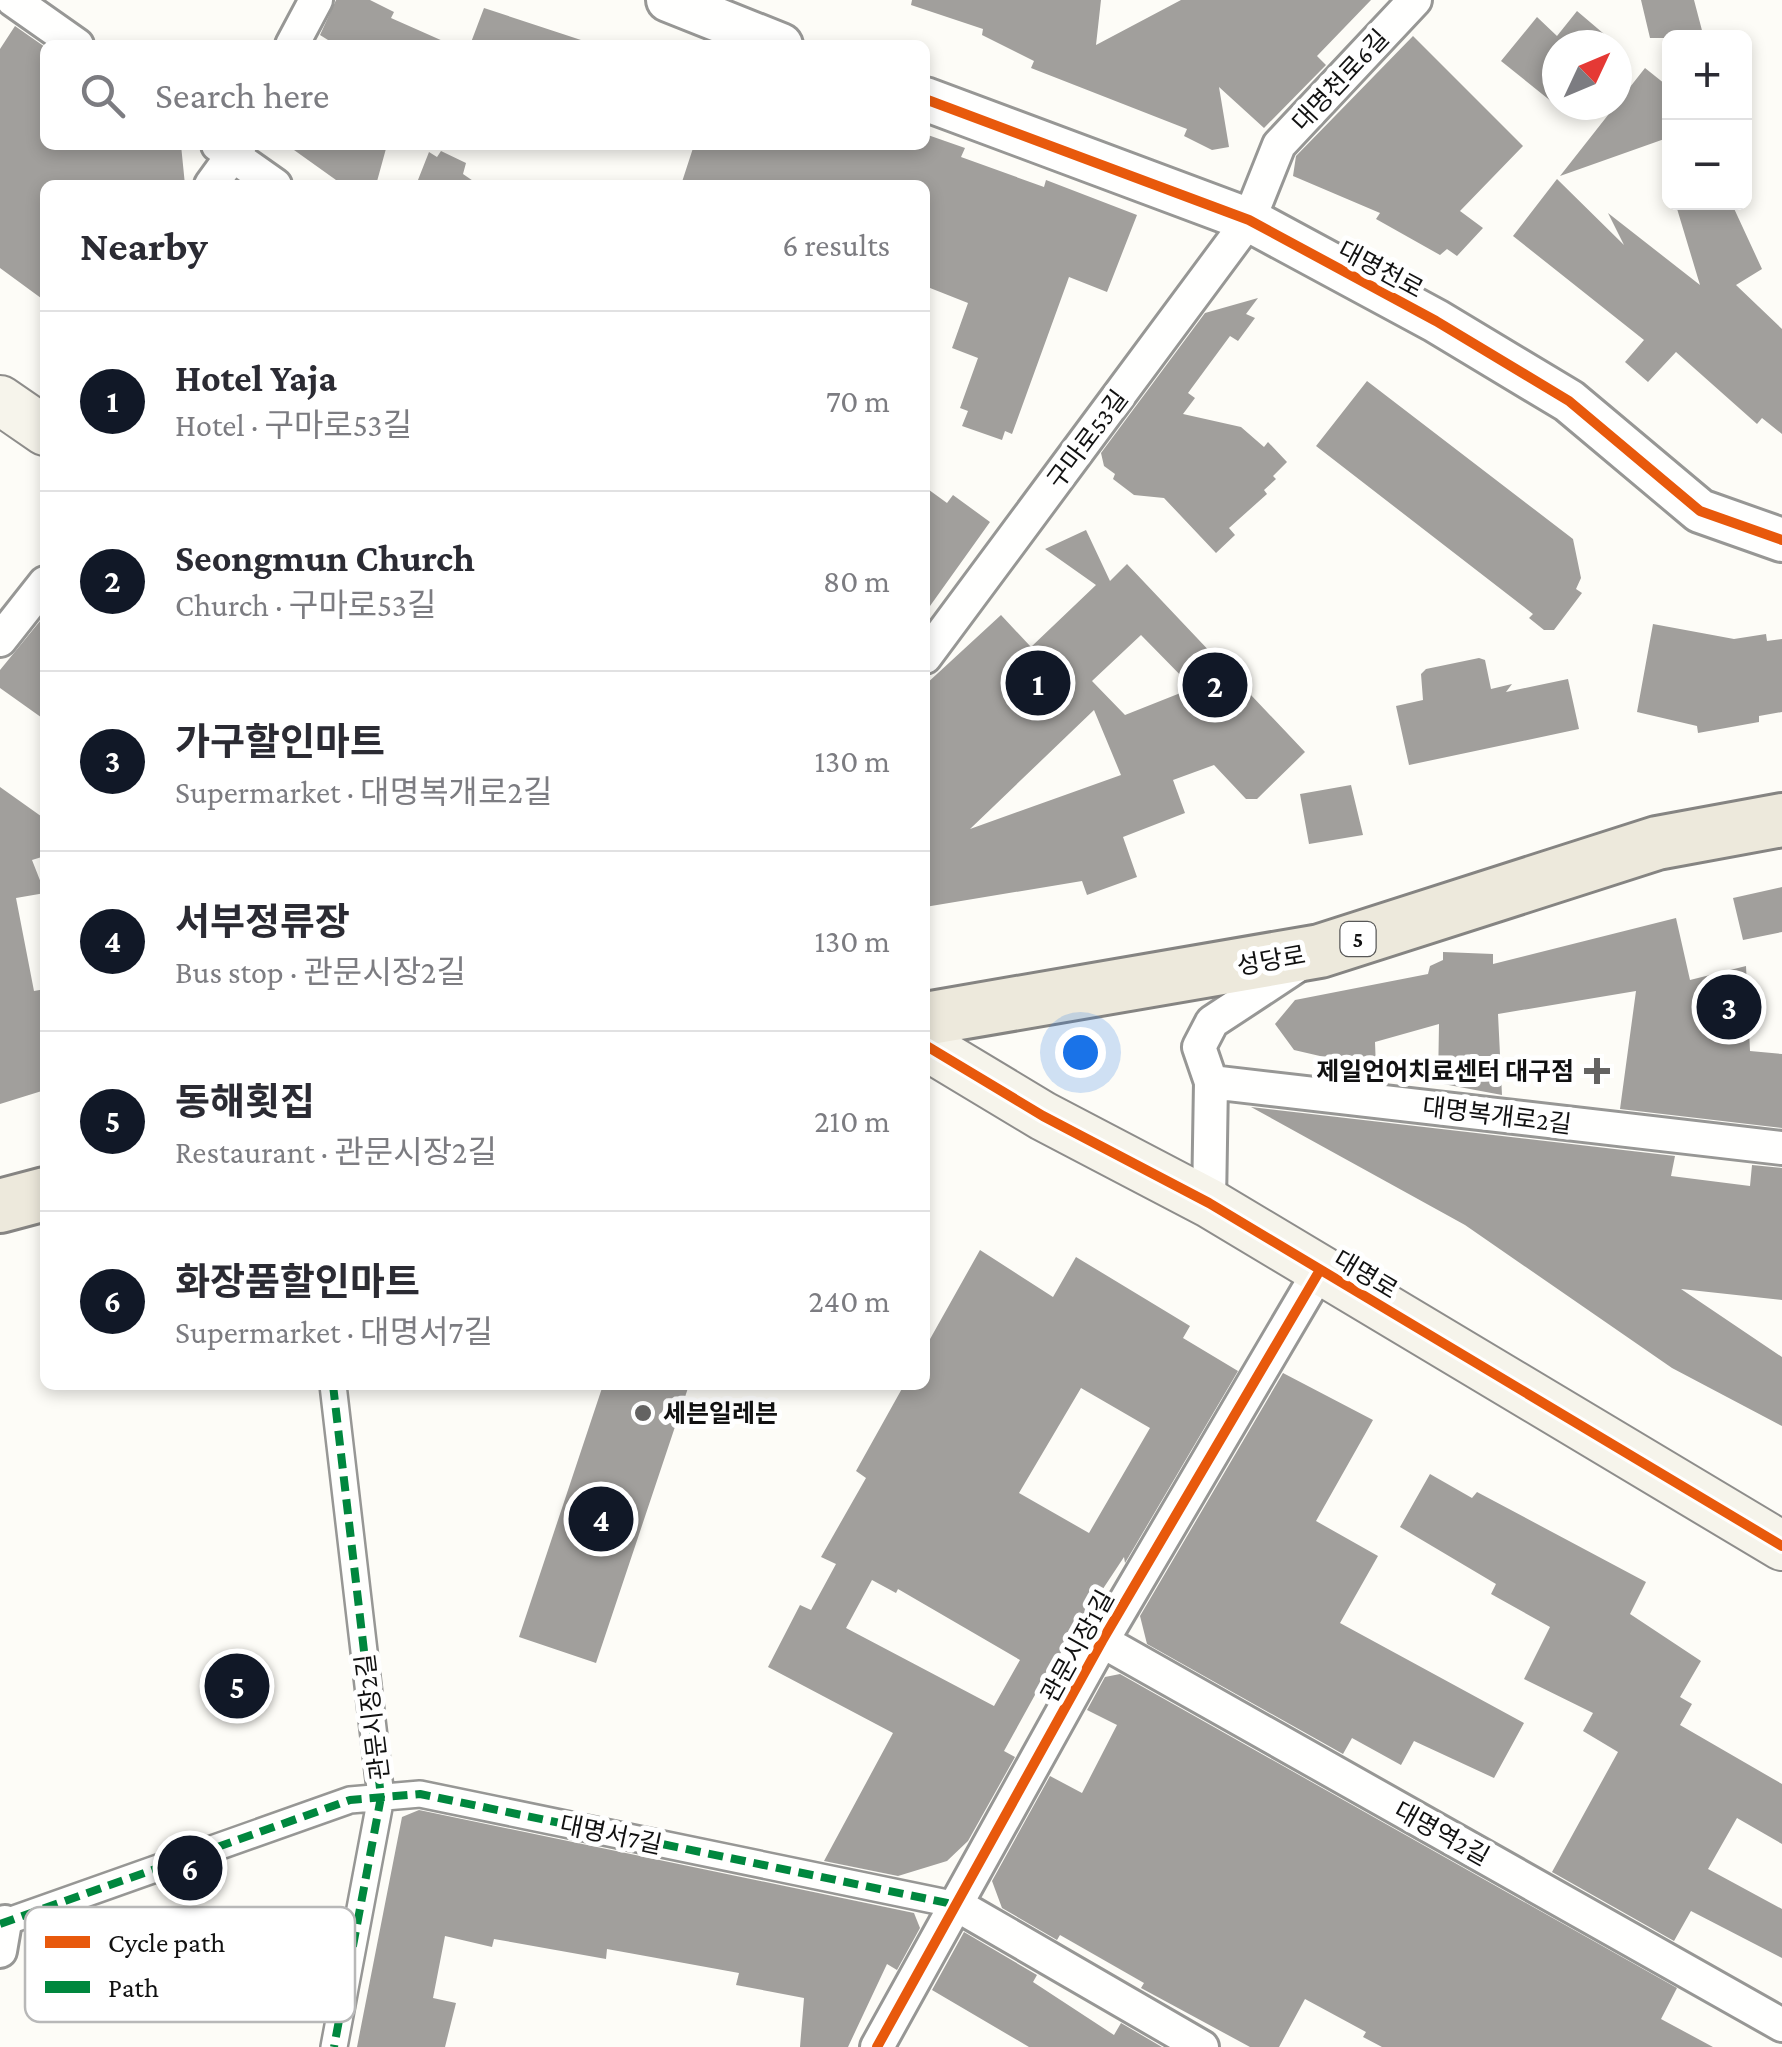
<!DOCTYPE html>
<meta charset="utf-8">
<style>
:root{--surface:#fff;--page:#f2f2f3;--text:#2b2b33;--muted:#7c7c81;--line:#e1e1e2;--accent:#111827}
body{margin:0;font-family:"Crimson Pro","Noto Sans KR",serif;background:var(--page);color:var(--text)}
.controls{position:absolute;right:30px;top:30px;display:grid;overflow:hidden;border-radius:15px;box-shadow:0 5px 15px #0003}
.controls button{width:90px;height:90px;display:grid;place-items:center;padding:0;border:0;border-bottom:2px solid var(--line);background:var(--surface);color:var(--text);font:50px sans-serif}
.compass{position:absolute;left:1542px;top:30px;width:90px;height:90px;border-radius:50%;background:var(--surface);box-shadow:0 5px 15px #0003;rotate:46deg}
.you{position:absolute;left:1080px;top:1052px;width:35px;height:35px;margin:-25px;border:8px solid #fff;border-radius:50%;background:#1a73e8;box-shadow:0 0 0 15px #1a73e833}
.badge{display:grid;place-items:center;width:65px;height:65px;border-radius:50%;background:var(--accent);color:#fff;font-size:32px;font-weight:700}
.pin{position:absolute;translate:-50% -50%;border:5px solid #fff;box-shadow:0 2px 10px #0006}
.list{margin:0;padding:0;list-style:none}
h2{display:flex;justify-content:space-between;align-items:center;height:130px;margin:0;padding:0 40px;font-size:42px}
h2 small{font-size:32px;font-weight:400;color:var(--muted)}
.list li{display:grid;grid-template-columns:65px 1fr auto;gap:30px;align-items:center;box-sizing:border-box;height:180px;padding:0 40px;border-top:2px solid var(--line)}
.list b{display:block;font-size:38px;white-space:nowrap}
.list p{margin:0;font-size:32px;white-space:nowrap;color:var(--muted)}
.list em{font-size:32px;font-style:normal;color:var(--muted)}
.icon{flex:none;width:55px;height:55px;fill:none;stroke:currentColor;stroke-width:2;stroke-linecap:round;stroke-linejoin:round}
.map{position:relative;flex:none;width:1782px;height:2047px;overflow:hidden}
.search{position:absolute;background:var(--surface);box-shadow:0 5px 15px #0003;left:40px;top:40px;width:890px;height:110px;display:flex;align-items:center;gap:25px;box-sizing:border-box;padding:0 35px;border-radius:15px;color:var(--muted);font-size:38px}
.panel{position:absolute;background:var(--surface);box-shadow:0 5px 15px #0003;left:40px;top:180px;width:890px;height:1210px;border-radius:15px}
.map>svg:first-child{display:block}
.building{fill:#a19f9c;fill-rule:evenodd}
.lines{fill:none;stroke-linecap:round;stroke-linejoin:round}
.pedestrian-casing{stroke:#979795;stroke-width:30}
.minor-casing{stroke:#979795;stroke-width:38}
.tertiary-casing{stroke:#979795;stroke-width:48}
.secondary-casing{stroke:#8e8d8b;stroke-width:52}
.primary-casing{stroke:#858482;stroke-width:58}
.pedestrian{stroke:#fffffe;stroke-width:25}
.minor{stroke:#fffffe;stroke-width:32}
.tertiary{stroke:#fffffe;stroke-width:42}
.secondary{stroke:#f6f4eb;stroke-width:48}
.primary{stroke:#ede9dc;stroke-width:52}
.quiet{stroke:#00873e;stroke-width:8;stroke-dasharray:15 8;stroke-linecap:butt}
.cycleway-casing{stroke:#fff;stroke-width:16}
.cycleway{stroke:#e8590c;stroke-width:10}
.poi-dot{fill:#646362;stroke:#fff;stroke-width:4}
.labels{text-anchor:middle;stroke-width:10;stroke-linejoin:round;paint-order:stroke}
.shield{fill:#fff;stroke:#585858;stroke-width:2.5}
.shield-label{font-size:22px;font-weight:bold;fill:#111}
.street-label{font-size:25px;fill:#111;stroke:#fff}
.poi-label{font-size:25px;font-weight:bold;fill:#111;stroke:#fff;text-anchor:end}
.key{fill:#fff;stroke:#b8b8b8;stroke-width:2.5}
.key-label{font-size:28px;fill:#111}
</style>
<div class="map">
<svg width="1782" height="2047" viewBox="0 0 1782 2047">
<rect width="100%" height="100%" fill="#fdfcf7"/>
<path class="building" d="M336,0H370L394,12L391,18L452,45H336L320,35Z
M912,0H1101L1096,45L1181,0H1371L1317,56L1326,65L1264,128L1219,87L1229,147L1212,150L1184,136L1187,129L1031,68L1034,61L982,35L983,29L911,5Z
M1641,0H1694L1704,38H1650Z
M484,8L581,40L580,45H470Z
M1577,11L1617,45H1557V106L1501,61L1537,17L1557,36Z
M15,26L45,47V145H181L185,185H45V301L0,268V49Z
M1413,36L1523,146L1460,211L1483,228L1457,256L1447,249L1440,255L1376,219L1380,213L1293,176L1296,156Z
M1645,68L1670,88V137L1560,176Z
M925,134L965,148L961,157L1044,187L1046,180L1137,215L1107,292L1069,277L1012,434L1005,431L1002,440L962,426L968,411L960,408L978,358L952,348L968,303L925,286V185H681L694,145H925Z
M287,145H387L376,185H343Z
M441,151L466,163L463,174L479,185H416L429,152L437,157Z
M1557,179L1624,245L1608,213L1700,285L1675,202H1731L1762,269L1736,285L1782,329V434L1762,418L1757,424L1676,352L1648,382L1625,362L1644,340L1513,236Z
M1258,298L1246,314L1255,318L1238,341L1230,336L1188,393L1195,398L1183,414L1241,427L1264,447L1268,442L1287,462L1273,476L1276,479L1264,490L1267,494L1229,528L1235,535L1216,553L1164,498L1134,495L1113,479L1115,474L1104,466L1101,453L1205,313Z
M1367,381L1573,539L1581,578L1576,589L1582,593L1554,630H1544L1529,618L1533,614L1316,446Z
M925,487L947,503L953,495L990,522L925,613Z
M1086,530L1110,581L1127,564L1305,752L1257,799H1246L1214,765L1173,780L1185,813L1123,837L1137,877L1087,895L1082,881L925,907V685L1001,615L1031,647L1096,585L1045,549ZM1141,635L1193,688L1125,715L1092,681ZM1094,710L1121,775L970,829Z
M45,615V720L0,688V670Z
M1653,624L1734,639L1766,634L1767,641L1782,639V712L1759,716V722L1698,733L1697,726L1637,712Z
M1479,658L1485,660L1491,689L1512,684L1506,692L1568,679L1579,729L1409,765L1396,706L1423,700L1421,674L1426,669Z
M1351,785L1363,835L1309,844L1300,794Z
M0,787L45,819V856L32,860L45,893L16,898L34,991L45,989V1090L0,1104Z
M1782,887V932L1743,940L1733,898Z
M1676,918L1690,980L1746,966L1750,1051L1782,1054V1128L1620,1109L1636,991L1498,1014L1502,1095L1438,1083L1439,1024L1375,1042L1376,1069L1294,1050L1275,1024L1295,1000L1428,974L1430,966L1443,960V952L1493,954V964Z
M1251,1107L1675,1156L1671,1176L1750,1186L1752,1165L1782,1168V1300L1681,1289L1782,1357V1426L1672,1368L1465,1225Z
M980,1250L1053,1297L1076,1257L1190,1326L1183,1338L1238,1371L1125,1563L1124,1557L1046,1675L1004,1751L1015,1757L968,1841L947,1861L898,1876L824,1861L893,1733L768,1667L800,1605L811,1610L836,1564L821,1557L866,1478L856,1471L904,1385H925V1348ZM1081,1388L1150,1428L1089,1533L1019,1493ZM872,1580L896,1593L898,1589L1020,1660L994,1706L846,1628Z
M1283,1373L1373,1420L1316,1521L1378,1556L1340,1623L1524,1723L1494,1778L1414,1741L1401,1765L1352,1738L1343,1754L1147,1644L1140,1616Z
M603,1385H689L596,1663L519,1637Z
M1430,1474L1472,1498L1477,1492L1646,1582L1630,1614L1701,1661L1680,1697L1692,1704L1680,1725L1782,1784V1844L1737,1818L1708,1869L1782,1909V1958L1691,1911L1674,1941L1552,1872L1618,1752L1583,1731L1593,1713L1524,1679L1550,1627L1491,1594L1496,1584L1400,1527Z
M1120,1674L1677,1988L1661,2019L1713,2047H1382L1363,2037L1366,2032L1305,1999L1279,2047H1250L1141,1988L1144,1983L1060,1935L1057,1940L1002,1908L992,1881L1050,1776L1082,1793L1117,1725L1087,1710L1105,1677Z
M419,1810L914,1913L920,1928L897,1970L887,1964L848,2047H800L804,1998L736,1985L739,1973L607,1949L606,1959L494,1939L492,1947L445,1936L433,1998L456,2003L445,2047H357L402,1817Z
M964,1932L1037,1975L1033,1982L1114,2035L1121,2023L1162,2047H1029L932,1990Z"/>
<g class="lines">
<defs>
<path id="pedestrian" d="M333,1385L381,1797L334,2047
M0,1924L350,1800L420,1794L957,1905"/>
<path id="minor" d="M13,0L77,45
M292,45L316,0
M218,145L275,185
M211,185L240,145
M0,640L45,583
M925,657L1249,220L1279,145L1415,0
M1211,1082L1782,1148
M1209,1203L1211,1082L1199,1047L1212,1022L1303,962
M1102,1641L1782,2025
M957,1905L1202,2047
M0,1951L5,1922
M877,2047L1102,1641L1320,1270"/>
<path id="tertiary" d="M668,0L781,45
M925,99L1249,220L1436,321L1569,401L1700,511L1782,540"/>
<path id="secondary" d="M0,400L45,431
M925,1045L1043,1116L1209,1203L1782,1546"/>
<path id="primary" d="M925,1019L1320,951L1657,843L1782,820
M0,1206L45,1194"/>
</defs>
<use href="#pedestrian" class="pedestrian-casing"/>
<use href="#minor" class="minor-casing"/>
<use href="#tertiary" class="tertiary-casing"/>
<use href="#secondary" class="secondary-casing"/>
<use href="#primary" class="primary-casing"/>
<use href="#pedestrian" class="pedestrian"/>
<use href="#minor" class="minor"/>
<use href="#tertiary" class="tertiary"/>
<use href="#secondary" class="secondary"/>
<use href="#primary" class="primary"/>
<path class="quiet" d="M333,1385L381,1797L334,2047
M0,1924L350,1800L420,1794L957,1905"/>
<defs>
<path id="cycleway" d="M925,99L1249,220L1436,321L1569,401L1700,511L1782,540
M925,1045L1043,1116L1209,1203L1782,1546
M877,2047L1102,1641L1320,1270"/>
</defs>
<use href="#cycleway" class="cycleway-casing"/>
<use href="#cycleway" class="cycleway"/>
</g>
<g class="poi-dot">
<path d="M1592 1056h10v10h10v10h-10v10h-10v-10h-10v-10h10z"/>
<circle cx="643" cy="1413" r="10"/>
</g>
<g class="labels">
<rect class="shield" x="1340.5" y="922" width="35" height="34" rx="8"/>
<g class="shield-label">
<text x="1358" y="947">5</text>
</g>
<g class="street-label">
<text transform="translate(1340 80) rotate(-47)" y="9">대명천로6길</text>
<text transform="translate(1381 269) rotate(28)" y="9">대명천로</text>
<text transform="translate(1087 439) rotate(-53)" y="9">구마로53길</text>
<text transform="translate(1271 960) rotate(-10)" y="9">성당로</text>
<text transform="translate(1497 1115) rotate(7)" y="9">대명복개로2길</text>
<text transform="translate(1366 1274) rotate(31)" y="9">대명로</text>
<text transform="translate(1077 1646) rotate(-61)" y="9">관문시장1길</text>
<text transform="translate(372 1717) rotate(-97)" y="9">관문시장2길</text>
<text transform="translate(1442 1833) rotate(29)" y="9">대명역2길</text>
<text transform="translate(611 1834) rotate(12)" y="9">대명서7길</text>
</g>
<g class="poi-label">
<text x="1574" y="1080">제일언어치료센터 대구점</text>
<text x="663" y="1422" text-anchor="start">세븐일레븐</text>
</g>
</g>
<rect x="25" y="1907" width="330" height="115" rx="15" class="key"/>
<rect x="45" y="1936" width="45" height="12" fill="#e8590c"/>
<rect x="45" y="1981" width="45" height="12" fill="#00873e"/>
<g class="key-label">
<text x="108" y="1952">Cycle path</text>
<text x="108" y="1997">Path</text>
</g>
</svg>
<div class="controls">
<button>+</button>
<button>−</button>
</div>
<svg class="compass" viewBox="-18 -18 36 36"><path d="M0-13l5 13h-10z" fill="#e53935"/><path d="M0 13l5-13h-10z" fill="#7c7c81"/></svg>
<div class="you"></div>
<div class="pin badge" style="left:1038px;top:683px">1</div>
<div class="pin badge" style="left:1215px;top:685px">2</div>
<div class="pin badge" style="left:1729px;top:1007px">3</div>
<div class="pin badge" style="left:601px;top:1519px">4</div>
<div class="pin badge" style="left:237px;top:1686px">5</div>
<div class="pin badge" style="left:190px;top:1868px">6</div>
<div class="search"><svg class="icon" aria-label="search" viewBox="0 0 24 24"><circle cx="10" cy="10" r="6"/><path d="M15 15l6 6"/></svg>Search here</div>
<section class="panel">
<h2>Nearby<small>6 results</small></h2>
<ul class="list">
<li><span class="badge">1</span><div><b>Hotel Yaja</b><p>Hotel · 구마로53길</p></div><em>70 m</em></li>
<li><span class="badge">2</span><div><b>Seongmun Church</b><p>Church · 구마로53길</p></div><em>80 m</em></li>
<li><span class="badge">3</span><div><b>가구할인마트</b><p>Supermarket · 대명복개로2길</p></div><em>130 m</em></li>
<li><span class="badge">4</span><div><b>서부정류장</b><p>Bus stop · 관문시장2길</p></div><em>130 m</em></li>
<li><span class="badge">5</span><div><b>동해횟집</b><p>Restaurant · 관문시장2길</p></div><em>210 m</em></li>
<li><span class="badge">6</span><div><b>화장품할인마트</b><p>Supermarket · 대명서7길</p></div><em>240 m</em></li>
</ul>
</section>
</div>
